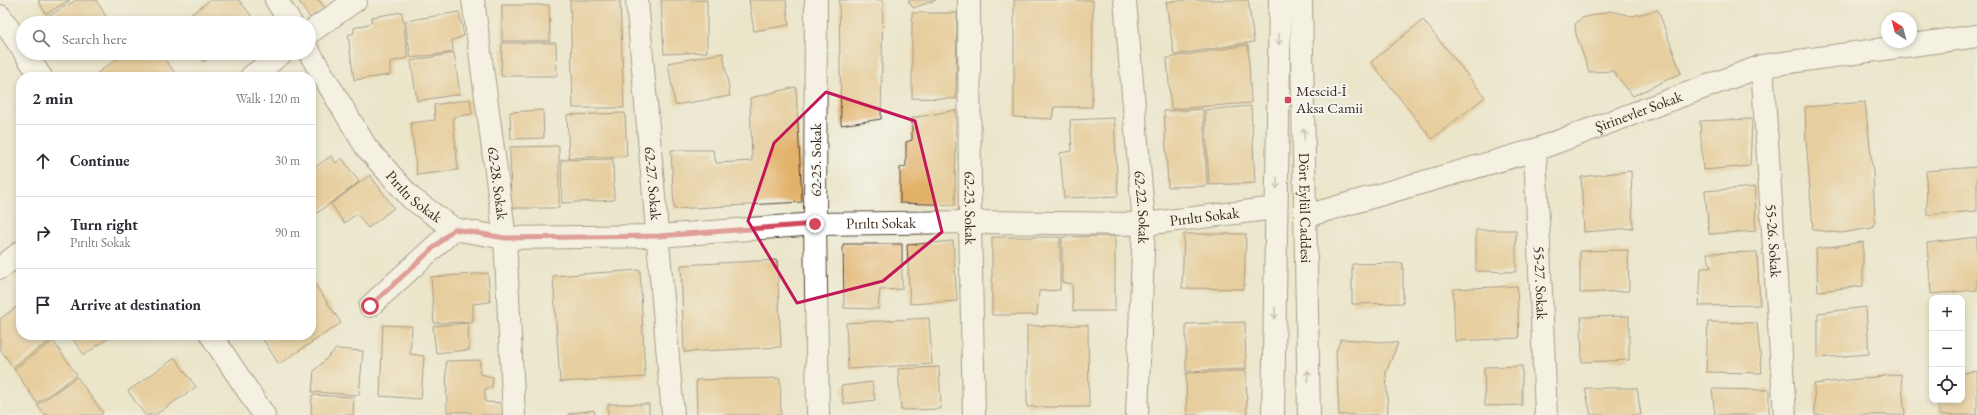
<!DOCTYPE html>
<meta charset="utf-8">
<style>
:root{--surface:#fff;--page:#f2f2f3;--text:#2b2b33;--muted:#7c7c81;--line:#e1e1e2}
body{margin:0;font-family:"EB Garamond",serif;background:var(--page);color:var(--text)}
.controls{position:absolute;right:12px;bottom:12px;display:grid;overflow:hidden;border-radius:8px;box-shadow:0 2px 6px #0003}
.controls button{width:36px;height:36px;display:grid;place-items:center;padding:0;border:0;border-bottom:1px solid var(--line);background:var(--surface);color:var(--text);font:20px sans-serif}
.compass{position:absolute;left:1881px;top:12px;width:36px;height:36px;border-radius:50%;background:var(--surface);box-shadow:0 2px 6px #0003;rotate:324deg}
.stop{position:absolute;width:12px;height:12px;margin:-9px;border:3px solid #d1495b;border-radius:50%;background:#fff}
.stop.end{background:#d1495b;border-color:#fff;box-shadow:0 1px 4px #0008}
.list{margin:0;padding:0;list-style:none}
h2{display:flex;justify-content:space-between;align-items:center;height:52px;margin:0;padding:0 16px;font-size:17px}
h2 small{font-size:13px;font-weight:400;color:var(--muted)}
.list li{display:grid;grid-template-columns:26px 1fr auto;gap:12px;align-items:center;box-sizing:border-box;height:72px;padding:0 16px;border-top:1px solid var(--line)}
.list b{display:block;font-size:15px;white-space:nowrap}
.list p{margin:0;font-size:13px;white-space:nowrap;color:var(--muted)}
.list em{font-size:13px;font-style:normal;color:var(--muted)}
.icon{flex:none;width:22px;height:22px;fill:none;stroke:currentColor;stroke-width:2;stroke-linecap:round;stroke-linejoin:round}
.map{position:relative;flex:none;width:1977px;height:415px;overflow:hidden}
.search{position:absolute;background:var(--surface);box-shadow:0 2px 6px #0003;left:16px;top:16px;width:300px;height:44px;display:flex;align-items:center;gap:10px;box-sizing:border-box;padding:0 14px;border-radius:22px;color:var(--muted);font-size:15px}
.panel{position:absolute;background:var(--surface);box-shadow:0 2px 6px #0003;left:16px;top:72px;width:300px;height:268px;border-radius:16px}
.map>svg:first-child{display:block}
.building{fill:#e3b26b}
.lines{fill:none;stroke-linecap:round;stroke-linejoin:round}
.minor-casing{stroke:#554638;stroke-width:24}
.major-casing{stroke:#554638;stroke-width:24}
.minor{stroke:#fff;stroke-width:22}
.major{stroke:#fff;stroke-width:22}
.oneway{stroke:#a79f9a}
.route{stroke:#d1495b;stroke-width:5}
.marked{fill:none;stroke:#c2185b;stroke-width:3;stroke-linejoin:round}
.poi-dot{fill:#d1495b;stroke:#f6f6f2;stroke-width:1.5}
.labels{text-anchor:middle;stroke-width:4;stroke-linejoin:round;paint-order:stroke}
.poi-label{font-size:15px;fill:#3b2a1e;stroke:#f6f6f2;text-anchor:start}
.street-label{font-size:15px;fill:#3b2a1e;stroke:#f6f6f2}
</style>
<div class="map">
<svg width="1977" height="415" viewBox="0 0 1977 415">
<rect width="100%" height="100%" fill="#f6f6f2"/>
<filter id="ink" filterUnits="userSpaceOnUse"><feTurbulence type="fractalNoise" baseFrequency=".025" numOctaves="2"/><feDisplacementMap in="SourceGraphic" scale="8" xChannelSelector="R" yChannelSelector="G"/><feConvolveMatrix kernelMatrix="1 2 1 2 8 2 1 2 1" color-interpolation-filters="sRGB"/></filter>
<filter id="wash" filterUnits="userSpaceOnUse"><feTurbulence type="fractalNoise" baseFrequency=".012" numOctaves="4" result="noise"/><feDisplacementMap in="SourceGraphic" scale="16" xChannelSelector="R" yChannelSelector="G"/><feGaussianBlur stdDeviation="0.9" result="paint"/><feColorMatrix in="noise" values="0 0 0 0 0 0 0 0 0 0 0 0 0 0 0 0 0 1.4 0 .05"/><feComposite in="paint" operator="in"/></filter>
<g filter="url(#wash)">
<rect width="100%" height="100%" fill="#ebe6cb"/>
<g id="blocks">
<path class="building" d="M38,0H70L46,14Z
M76,0H96L110,23H51L47,17Z
M210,0H239L256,22L180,23Z
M298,0H319L325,8L310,18Z
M570,0H620L624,108H573Z
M661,0H707V52L664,54Z
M749,0H786L789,25L754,31Z
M839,0H883L881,119L841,125Z
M908,0H936L913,8Z
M1014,0H1093L1092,107H1054L1052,119L1014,117Z
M1180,0H1248L1254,42L1174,55L1166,2Z
M502,5H549L550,41H502Z
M1658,10L1681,73L1633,96L1613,71L1589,72L1576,34L1575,24L1582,18L1611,11L1632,16Z
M402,12L408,58L390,62V75L354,80L348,35L354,33V28L371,23L372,17Z
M459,12L464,36L452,40L453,52L411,58L405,21Z
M912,13H957L956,99L912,98Z
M1423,20L1485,97L1432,139L1371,62Z
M502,43H556L557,76H501Z
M1248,45L1251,103L1171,109L1167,58Z
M125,53H160L178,77H92Z
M197,53H215L203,62Z
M454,53L460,94L417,101L411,61Z
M723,53L730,96L675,105L668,63Z
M796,87L802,202L674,209L671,150H713L716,163L752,161L750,98Z
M470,99L472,114L453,117L458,170L417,175L411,123L435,120L434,105Z
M1865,102L1873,173L1875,222L1872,228L1841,233L1813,230L1806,138L1805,107Z
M1251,106L1255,183L1209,185L1205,110Z
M1203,109L1207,186L1168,187L1164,111Z
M543,110L544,138L511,139L510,112Z
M956,110L955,205L900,203V168L906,166V142L912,140V118Z
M625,113L627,156L569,158L567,115Z
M1114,118L1118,196L1064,198L1060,153L1072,151L1070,120Z
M1752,119L1750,166L1703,170L1700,121Z
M559,146V208H511L510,147Z
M331,156L336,163L342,158L359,182L313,216L311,214V170Z
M613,159L614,200L562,203L561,160Z
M1977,167V211L1927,215L1926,171Z
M1631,171L1633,228L1584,232L1581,177Z
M370,175L394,208L368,228L357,214L344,223L331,204Z
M1756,187L1755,231L1709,234L1705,191Z
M1476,230H1516V272L1476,271Z
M1184,234H1246L1244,289L1182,288Z
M1115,236V311H1073L1072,284L1062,282V237Z
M992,237H1060V290L1039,291L1037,315H992Z
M1977,237V290L1931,294L1927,243Z
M953,241L957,301L910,304L907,245Z
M1863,242V286L1818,291L1816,249Z
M843,244H902V289L880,290L878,309L844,308Z
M1628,250L1629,291L1580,293V251Z
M1757,252L1760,305L1699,306L1701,268H1711L1707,253Z
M777,260L781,347L684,352L681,265Z
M1403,263V303L1352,304V264Z
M640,270L645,377L560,382L553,276Z
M488,273L490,302L473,304V322L434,323L431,277Z
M311,278L341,323L279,364L260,335H311Z
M1517,286L1519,338L1455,341L1453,289Z
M21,304V335H49L52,339L13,367L0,349V319Z
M1866,307L1869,354L1818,358V313Z
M1629,316V360L1582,362L1581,317Z
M929,318L932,364L848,369L846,323Z
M1245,322L1246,369L1186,371V324Z
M1708,322L1757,323L1762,373L1706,372Z
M468,323L469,350L436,353L433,326Z
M383,325L412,326L410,354L424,356L421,399L380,396Z
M1088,325L1089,407H1027V326Z
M70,335H113L84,355Z
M1341,339L1398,343L1386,372L1388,415H1339L1336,351Z
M53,341L77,375L37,403L14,369Z
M336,349L363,351L359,395L312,392L314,371Z
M175,358L196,387L155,415H145L128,391Z
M480,360V374L493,377L492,387L485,389V402L505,403V415H471L470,412H447L446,361Z
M1522,366V405L1485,406L1484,367Z
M939,367L941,409L901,410L898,369Z
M1246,371L1247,415H1187L1186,373Z
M1977,371V415H1939V400H1962V373Z
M1901,374L1905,415H1815L1814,384Z
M77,377L103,413L100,415H45L37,405Z
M780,378L781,415H697L696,380Z
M872,382L875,400L844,404L841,386Z
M1585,388H1637L1641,415H1591Z
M1712,389L1769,390V415H1715Z
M312,395L354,397L353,415H311Z
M608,404H649V415H608Z
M594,410L595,415H568V414Z"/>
</g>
</g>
<g filter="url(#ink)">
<use href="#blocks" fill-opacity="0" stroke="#554638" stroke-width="1"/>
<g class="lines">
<defs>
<g id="minor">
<path d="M276,0L291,23"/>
<path id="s1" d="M473,0L505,238L514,415"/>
<path id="s2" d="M637,0L673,415"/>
<path d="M816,0L815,224L818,415"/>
<path id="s3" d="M969,0L970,222L974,415"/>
<path id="s4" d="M1125,0L1144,224L1137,415"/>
<path d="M0,16L23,50"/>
<path d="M309,33L356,0"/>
<path id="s5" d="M309,52L366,147L411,198L454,229L505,238L659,236L815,224L970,222L1144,224L1276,208"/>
<path d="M25,53L41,77"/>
<path id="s6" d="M1762,66L1785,415"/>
<path d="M251,77L282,53"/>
<path id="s7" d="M1535,150L1546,415"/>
<path id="s8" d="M1306,216L1535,150L1762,66L1977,36"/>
<path d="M0,268L21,252"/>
<path d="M370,306L454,229"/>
<path d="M211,335L264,415"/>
</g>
<g id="major">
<path id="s9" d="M1301,0L1309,415"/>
<path d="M1273,415L1280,0"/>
</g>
</defs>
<use href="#minor" class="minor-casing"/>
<use href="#major" class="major-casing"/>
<use href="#minor" class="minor"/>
<use href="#major" class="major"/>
</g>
<defs><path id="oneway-shaft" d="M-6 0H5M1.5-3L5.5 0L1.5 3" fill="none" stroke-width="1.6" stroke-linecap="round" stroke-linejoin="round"/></defs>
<g class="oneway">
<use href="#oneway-shaft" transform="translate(1279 39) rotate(91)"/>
<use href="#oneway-shaft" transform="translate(1304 134) rotate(-91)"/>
<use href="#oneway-shaft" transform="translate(1277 183) rotate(91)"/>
<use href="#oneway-shaft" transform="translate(1275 313) rotate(91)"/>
<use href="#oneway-shaft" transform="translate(1308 376) rotate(-91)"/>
</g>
</g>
<g class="lines" filter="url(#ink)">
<path class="route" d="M370,306L454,229L505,238L659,236L815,224"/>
</g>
<path d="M0 0H1977V415H0ZM826,92L915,121L942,232L883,281L797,303L748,221L774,143Z" fill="#ebe6cb" fill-opacity=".55" fill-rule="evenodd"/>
<path class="marked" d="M826,92L915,121L942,232L883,281L797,303L748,221L774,143Z"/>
<rect class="poi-dot" x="1284" y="96" width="8" height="8" rx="2"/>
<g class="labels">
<g class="poi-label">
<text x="1296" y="96">Mescid-İ<tspan x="1296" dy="17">Aksa Camii</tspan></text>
</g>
<g class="street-label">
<text dy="5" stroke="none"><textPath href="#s8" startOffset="349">Şirinevler Sokak</textPath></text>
<text transform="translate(816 160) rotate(-90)" y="5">62-25. Sokak</text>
<text dy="5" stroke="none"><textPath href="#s1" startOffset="185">62-28. Sokak</textPath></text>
<text dy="5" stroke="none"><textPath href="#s2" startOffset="184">62-27. Sokak</textPath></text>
<text dy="5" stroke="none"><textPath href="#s5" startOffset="180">Pırıltı Sokak</textPath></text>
<text dy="5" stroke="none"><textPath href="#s4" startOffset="208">62-22. Sokak</textPath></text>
<text dy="5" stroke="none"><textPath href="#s9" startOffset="208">Dört Eylül Caddesi</textPath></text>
<text dy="5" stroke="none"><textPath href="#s3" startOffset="208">62-23. Sokak</textPath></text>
<text dy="5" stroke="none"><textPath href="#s5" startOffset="984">Pırıltı Sokak</textPath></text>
<text dy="5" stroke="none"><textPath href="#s5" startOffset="660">Pırıltı Sokak</textPath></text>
<text dy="5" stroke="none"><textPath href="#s6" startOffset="175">55-26. Sokak</textPath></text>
<text dy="5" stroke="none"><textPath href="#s7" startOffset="133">55-27. Sokak</textPath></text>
</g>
</g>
</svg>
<div class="controls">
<button>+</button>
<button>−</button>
<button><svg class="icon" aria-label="locate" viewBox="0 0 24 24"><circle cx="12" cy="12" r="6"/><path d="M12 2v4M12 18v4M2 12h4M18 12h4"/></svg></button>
</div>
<svg class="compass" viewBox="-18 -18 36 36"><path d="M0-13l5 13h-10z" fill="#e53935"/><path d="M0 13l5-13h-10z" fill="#7c7c81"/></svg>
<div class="stop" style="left:370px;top:306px"></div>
<div class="stop end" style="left:815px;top:224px"></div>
<div class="search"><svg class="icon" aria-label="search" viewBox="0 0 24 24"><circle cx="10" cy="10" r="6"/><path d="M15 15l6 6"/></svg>Search here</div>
<section class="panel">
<h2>2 min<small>Walk · 120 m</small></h2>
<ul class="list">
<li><svg class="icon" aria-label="ahead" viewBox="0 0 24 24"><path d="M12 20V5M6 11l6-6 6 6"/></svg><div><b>Continue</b></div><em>30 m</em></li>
<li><svg class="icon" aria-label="right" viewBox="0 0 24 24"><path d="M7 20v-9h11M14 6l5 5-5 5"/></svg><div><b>Turn right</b><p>Pırıltı Sokak</p></div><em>90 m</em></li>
<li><svg class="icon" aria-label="arrive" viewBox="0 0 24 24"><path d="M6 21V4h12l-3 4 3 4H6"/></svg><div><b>Arrive at destination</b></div></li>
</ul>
</section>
</div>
